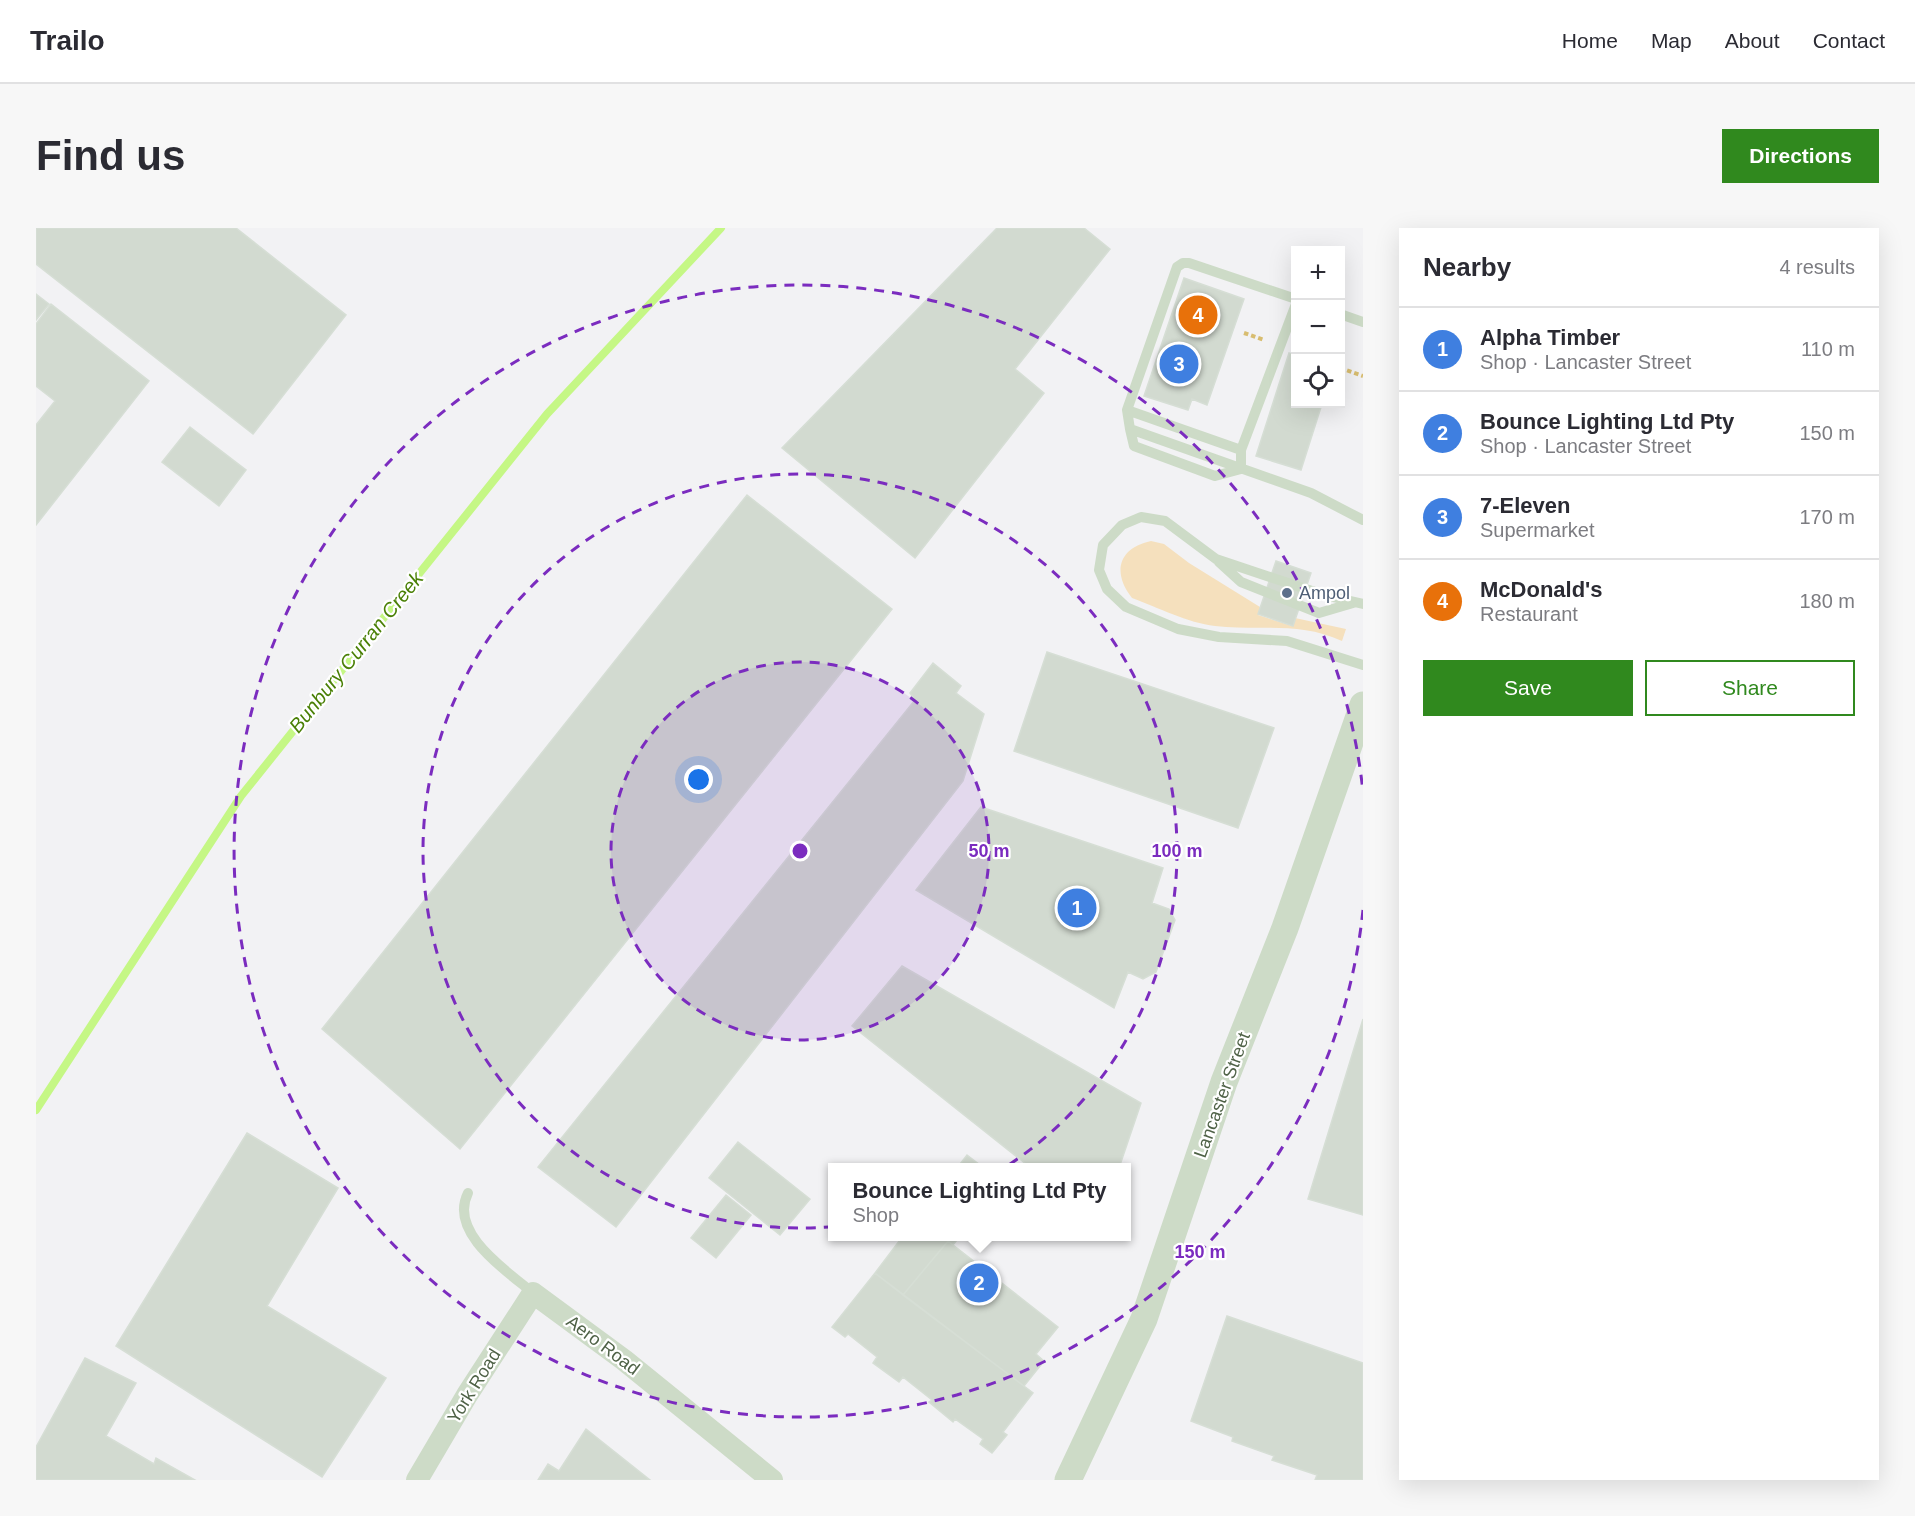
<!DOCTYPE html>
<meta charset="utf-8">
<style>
:root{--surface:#fff;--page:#f7f7f7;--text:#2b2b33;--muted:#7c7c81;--line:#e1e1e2;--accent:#30891e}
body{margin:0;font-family:Helvetica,sans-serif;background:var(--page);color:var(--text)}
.controls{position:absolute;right:18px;top:18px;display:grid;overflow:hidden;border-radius:0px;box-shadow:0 6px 24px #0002}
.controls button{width:54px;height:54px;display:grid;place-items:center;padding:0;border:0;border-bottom:2px solid var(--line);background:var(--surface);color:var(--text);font:30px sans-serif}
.you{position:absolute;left:663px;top:552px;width:21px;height:21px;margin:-15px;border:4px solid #fff;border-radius:50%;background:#1a73e8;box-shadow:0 0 0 9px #1a73e833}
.badge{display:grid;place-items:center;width:39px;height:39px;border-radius:50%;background:var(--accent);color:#fff;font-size:20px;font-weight:700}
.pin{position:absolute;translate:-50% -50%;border:3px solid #fff;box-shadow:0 2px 6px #0006}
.popup{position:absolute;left:792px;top:935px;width:303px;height:78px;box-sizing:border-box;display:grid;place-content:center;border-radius:0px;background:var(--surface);filter:drop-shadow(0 2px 4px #0005);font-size:20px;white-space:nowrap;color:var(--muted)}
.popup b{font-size:22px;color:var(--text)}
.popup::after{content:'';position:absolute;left:50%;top:100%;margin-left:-12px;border:12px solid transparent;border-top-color:var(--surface)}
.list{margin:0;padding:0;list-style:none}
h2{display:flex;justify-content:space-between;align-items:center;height:78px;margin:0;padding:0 24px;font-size:26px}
h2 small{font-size:20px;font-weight:400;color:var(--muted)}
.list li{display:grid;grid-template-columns:39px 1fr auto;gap:18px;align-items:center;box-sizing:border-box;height:84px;padding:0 24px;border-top:2px solid var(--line)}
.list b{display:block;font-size:22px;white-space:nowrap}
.list p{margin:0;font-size:20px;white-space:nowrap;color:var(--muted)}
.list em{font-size:20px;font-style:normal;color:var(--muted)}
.actions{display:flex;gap:12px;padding:18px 24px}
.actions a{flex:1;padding:14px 0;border:2px solid var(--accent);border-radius:0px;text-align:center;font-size:21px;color:var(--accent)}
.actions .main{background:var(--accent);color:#fff}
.icon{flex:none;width:33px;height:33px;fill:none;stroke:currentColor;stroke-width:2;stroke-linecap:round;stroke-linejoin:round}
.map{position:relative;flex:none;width:1327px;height:1252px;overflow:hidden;border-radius:0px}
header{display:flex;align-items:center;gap:36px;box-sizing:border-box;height:84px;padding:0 30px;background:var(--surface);border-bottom:2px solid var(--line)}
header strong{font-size:28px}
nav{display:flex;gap:33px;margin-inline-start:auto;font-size:21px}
.intro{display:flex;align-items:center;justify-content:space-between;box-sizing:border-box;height:144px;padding:0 36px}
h1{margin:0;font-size:42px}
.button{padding:15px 27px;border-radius:0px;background:var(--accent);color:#fff;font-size:21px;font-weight:700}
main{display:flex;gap:36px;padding:0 36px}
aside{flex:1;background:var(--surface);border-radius:0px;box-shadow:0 6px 24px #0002}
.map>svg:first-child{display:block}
.green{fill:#f5e0bd}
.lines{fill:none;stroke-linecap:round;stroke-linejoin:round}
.stream{stroke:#c5f785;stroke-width:8}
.building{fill:#d2dad0;stroke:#d6ded5;stroke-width:1.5}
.path{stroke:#d8bd70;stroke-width:4;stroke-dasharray:4.5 3;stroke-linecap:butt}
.service{stroke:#cddbc7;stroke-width:10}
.minor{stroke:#cddbc7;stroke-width:22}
.tertiary{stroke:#cddbc7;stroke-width:27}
.ring{fill:none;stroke:#7b2cbf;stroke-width:3;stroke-dasharray:10 8}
.service-dot{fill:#5c6f8a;stroke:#fff;stroke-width:2}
.labels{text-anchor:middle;stroke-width:4.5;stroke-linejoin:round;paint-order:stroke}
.service-label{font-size:18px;fill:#4e5e75;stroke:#fff;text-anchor:start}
.street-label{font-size:18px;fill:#4f6247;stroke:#fff}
.water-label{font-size:20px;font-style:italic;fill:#4a8006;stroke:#fff}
.centre{fill:#7b2cbf;stroke:#fff;stroke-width:3}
.ring-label{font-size:18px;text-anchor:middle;font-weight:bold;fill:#7b2cbf;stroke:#fff;stroke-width:4.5;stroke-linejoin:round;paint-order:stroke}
</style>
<header>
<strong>Trailo</strong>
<nav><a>Home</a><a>Map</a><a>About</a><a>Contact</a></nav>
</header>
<div class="intro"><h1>Find us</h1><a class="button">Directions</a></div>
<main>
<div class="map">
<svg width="1327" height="1252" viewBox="0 0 1327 1252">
<rect width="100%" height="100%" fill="#f2f2f4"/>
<path class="green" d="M1115,313L1128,316L1153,335L1224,379L1222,387L1256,398L1259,390L1310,401L1306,413C1263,393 1224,403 1179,398C1152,395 1121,379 1096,370C1076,345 1082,320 1115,313Z"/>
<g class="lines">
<path class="stream" d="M0,882L205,568L511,186L685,0"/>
</g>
<path class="building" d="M0,0H200L310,87L217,206L0,36Z
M961,0H1048L1074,21L979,141L1008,165L879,330L746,220Z
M1148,50L1208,71L1171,177L1156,171L1152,182L1108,168Z
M0,66L13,76L0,92Z
M15,76L113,153L0,297V197L19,173L0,158V96Z
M1253,125L1260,127V176H1286L1265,242L1220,228Z
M154,199L210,242L183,278L126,234Z
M711,267L856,381L424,921L286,801Z
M1240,333L1275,345L1257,398L1222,386Z
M1011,424L1238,500L1202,600L978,523Z
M897,435L925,458L920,465L948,486L927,553L580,999L502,939L879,472L874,465Z
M945,579L1127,640L1116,675L1133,681L1139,692L1120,744L1107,751L1092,744L1078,780L880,662Z
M866,738L1105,875L1083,940H995L816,798Z
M1327,791V987L1272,971Z
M211,905L302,960L231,1078L350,1150L286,1249L80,1118Z
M702,914L774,971L744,1007L673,950Z
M931,927L948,940H921Z
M690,967L715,987L680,1030L655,1010Z
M867,1008H924L917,1017L912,1013L867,1067L839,1045Z
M912,1013L1022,1099L1000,1126L1008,1133L988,1158L867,1067Z
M839,1045L997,1165L967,1204L971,1207L956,1225L944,1216L947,1211L919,1191L917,1194L893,1174L896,1172L867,1149L863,1154L837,1135L841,1129L812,1106L809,1109L796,1099Z
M1191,1088L1327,1135V1252H1279L1281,1247L1236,1232L1238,1228L1196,1213L1197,1209L1155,1193Z
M49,1130L100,1155L70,1208L118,1236L120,1230L159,1252H0V1219Z
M550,1201L614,1252H502L512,1236L523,1243Z"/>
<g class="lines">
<path class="path" d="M1208,105L1228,112
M1304,140L1327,148"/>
<path class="service" d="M1260,71L1153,35H1147L1141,39L1091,182L1094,201L1275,265L1327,292
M1304,86L1327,94
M1091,182L1205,222
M1094,201L1098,218L1179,248L1205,241
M1205,241V222L1260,76
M1183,334L1205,354L1283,385L1317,375
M1327,376L1288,367L1180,331L1129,293L1105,289L1086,297L1067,317L1063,342L1071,361L1090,379L1142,401L1183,409L1251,413L1327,437
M432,965C412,1005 471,1043 497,1065"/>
<path class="minor" d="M381,1252L431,1167L497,1065L588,1132L736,1252"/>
<path class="tertiary" d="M1032,1252L1108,1091L1188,854L1249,700L1327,477"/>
</g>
<circle cx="764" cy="623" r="189" fill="#7b2cbf" fill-opacity=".12"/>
<g class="ring">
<circle cx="764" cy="623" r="189"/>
<circle cx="764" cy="623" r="377"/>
<path d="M1327 682A566 566 0 1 1 1327 564"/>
</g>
<circle class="service-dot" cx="1251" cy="365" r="6"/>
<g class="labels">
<g class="service-label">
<text x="1263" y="371">Ampol</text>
</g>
<g class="street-label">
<text transform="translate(1186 867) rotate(-70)" y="6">Lancaster Street</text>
<text transform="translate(567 1117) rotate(37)" y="6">Aero Road</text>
<text transform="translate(438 1158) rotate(-58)" y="6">York Road</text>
</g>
<g class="water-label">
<text transform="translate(320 424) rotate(-51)" y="7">Bunbury Curran Creek</text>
</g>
</g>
<circle cx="764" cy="623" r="9" class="centre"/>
<g class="ring-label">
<text x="953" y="629">50 m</text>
<text x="1141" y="629">100 m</text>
<text x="1164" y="1030">150 m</text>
</g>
</svg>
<div class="controls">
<button>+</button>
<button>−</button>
<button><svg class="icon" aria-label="locate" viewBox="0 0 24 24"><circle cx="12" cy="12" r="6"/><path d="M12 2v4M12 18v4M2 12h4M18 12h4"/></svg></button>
</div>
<div class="you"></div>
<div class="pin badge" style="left:1041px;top:680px;background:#3f7fe0">1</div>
<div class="pin badge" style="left:943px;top:1055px;background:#3f7fe0">2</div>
<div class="popup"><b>Bounce Lighting Ltd Pty</b>Shop</div>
<div class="pin badge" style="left:1143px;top:136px;background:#3f7fe0">3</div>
<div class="pin badge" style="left:1162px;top:87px;background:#e8710a">4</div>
</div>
<aside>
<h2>Nearby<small>4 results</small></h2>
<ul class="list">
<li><span class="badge" style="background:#3f7fe0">1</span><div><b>Alpha Timber</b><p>Shop · Lancaster Street</p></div><em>110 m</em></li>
<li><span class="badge" style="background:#3f7fe0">2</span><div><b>Bounce Lighting Ltd Pty</b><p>Shop · Lancaster Street</p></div><em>150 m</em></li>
<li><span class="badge" style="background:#3f7fe0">3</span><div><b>7-Eleven</b><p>Supermarket</p></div><em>170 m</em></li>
<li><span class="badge" style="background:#e8710a">4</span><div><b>McDonald's</b><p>Restaurant</p></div><em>180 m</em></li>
</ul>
<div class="actions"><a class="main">Save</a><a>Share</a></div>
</aside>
</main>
